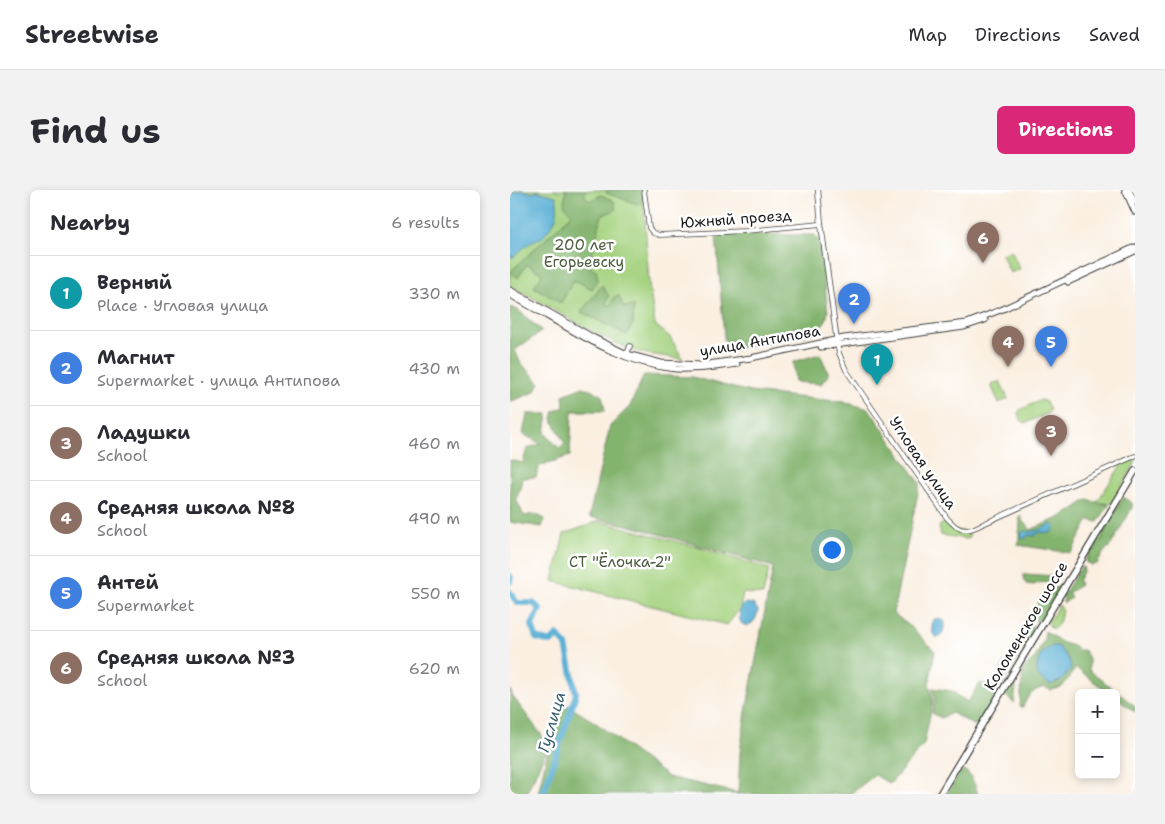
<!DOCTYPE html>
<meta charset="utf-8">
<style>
:root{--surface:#fff;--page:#f2f2f3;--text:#2b2b33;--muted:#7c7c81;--line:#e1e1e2;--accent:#db2777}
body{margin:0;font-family:"Shantell Sans",sans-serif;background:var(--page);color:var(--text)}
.controls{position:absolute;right:15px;bottom:15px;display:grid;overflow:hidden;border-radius:8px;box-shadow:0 2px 8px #0003}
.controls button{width:45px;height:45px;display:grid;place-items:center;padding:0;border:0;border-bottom:1px solid var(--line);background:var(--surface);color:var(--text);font:25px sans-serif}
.you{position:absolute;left:321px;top:359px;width:18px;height:18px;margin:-12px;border:4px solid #fff;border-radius:50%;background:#1a73e8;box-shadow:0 0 0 8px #1a73e833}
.badge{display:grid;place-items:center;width:32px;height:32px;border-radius:50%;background:var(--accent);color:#fff;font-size:16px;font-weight:700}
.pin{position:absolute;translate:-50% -41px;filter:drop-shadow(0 1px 2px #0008)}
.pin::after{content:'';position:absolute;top:26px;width:18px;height:15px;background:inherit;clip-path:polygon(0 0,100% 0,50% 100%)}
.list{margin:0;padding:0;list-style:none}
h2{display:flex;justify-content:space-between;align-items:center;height:65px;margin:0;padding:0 20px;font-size:21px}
h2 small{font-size:16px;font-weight:400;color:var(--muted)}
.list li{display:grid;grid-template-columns:32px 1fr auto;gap:15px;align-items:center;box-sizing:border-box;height:75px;padding:0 20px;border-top:1px solid var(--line)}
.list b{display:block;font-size:19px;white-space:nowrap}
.list p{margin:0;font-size:16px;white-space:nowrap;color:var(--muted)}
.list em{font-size:16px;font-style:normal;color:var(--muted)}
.map{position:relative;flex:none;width:625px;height:604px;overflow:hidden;border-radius:8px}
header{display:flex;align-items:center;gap:30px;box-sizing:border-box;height:70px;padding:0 25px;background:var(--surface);border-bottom:1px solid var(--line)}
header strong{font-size:24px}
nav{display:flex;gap:28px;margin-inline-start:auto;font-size:18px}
.intro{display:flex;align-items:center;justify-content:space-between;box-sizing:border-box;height:120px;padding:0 30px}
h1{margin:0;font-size:35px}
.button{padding:12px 22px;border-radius:8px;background:var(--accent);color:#fff;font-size:18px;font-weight:700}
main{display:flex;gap:30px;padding:0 30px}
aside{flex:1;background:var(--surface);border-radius:8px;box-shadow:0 2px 8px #0003}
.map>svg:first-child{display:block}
.green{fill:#a4d27f;stroke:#60774e}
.forest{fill:#83b46e;stroke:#506845;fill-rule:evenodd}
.water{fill:#58afd5;stroke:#3a6678}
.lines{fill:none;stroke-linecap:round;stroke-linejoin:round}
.river{stroke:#58afd5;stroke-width:6}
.minor-casing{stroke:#3d3c3a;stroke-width:5.5}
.tertiary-casing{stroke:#3d3c3a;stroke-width:6}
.secondary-casing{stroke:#3d3c3a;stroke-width:7}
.primary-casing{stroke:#3d3c3a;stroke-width:8}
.minor{stroke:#fff;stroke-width:4}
.tertiary{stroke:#fff;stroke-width:4.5}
.secondary{stroke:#fff;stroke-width:5}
.primary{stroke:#fff;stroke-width:5.5}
.labels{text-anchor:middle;stroke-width:5;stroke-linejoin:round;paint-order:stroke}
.street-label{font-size:15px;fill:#1c1c1c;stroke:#fff}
.park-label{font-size:15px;fill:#4c5c3f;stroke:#fff}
.water-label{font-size:16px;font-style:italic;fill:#375e6f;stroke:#fff}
</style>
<header>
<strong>Streetwise</strong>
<nav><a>Map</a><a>Directions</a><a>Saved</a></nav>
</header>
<div class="intro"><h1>Find us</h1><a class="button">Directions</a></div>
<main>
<aside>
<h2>Nearby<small>6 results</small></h2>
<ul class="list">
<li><span class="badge" style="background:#0f9aa8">1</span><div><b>Верный</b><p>Place · Угловая улица</p></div><em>330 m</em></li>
<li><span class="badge" style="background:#3f7fe0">2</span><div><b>Магнит</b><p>Supermarket · улица Антипова</p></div><em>430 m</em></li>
<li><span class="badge" style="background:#8d6e63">3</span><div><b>Ладушки</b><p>School</p></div><em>460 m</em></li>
<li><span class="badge" style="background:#8d6e63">4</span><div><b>Средняя школа №8</b><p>School</p></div><em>490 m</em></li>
<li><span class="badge" style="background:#3f7fe0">5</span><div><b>Антей</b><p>Supermarket</p></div><em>550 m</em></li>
<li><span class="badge" style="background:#8d6e63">6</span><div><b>Средняя школа №3</b><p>School</p></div><em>620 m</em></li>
</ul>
</aside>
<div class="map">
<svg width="625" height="604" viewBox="0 0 625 604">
<rect width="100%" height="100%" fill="#fff"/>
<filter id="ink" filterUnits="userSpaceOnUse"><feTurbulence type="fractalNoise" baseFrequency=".02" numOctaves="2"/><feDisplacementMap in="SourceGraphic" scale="10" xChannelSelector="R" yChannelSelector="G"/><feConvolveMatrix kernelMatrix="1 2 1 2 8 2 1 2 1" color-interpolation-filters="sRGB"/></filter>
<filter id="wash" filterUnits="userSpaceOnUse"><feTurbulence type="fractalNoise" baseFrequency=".0096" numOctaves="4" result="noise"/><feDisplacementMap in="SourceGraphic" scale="20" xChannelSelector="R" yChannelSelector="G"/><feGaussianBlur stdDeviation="1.12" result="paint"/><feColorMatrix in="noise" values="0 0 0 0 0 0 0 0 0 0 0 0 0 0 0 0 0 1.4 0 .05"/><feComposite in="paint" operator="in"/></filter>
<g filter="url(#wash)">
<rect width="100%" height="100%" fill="#faefe1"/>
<path class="green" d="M0,0H133L139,94L145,135L160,147L173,169L137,164L116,158L83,142L0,95Z
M501,60L510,79L500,83L492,64Z
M490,191L498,209L489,213L481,195Z
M531,210L536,212L540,219L538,223L516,233L512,231L508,224L510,220Z
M625,267V274L601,314L587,312L613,272Z
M612,307L615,308C609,318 593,336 593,348L587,354L586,360L583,359L579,365L578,373H576V368L579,363Z
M89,331L194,359L259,379L253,405L233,403L230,419L217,435L43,391L54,344Z
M435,332L444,340L459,342V348L457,349L431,345L429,336Z
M549,415L552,419C551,427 550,435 543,439L540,437L538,432Z"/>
<path class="forest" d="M54,0H77L74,4L79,11L91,5L104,11L106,20L92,25L79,76L86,81L88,89L82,99L64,90L51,113L24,97L32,84L17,74L8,88L0,82L62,24L54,15L56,1Z
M97,0H132L133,13L130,15L96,3Z
M206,44L305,45L310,53L318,122C316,134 311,138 301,144L241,156L215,159Z
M92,95L99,107L95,114L101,115L104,107L109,106L114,117L124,116L123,133L117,145L71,122Z
M0,117L8,120L32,141L5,160L10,172L30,193L24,202L0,212Z
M310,164L319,184L311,194L285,192L283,172Z
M134,185L182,187L240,202L334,212L359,219L410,293L383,423L401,437L425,461L419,495L423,510L414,554L380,594L365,585L340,604H28L39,555L16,604H0V499L3,507L39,555L49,510L86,533L158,587L228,603L230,562L236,522L263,377L121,336L79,327L100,236L120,216Z
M73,197L92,205L95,221H62L60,266L29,276L26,287L12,288L10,299L6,309L14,326L25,324L35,329L32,337L0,332V270L13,273L17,258L31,254L13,244L17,224H38L35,243L49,258L55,254L42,229L44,221L54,217L53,205Z
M615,308L622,313V318L601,355L594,362L587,374L581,375L577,371L579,365L581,363L582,360H586L587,357V354L593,349C593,340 610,314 615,308Z
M577,310L599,315L588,332L579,330L561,363L508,355L510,333L509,326H511L514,334H517L520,340L553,326Z
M571,377H573L574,380L568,391L570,392L569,396L558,403L561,408L554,413L552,411L555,408L552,407Z
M547,383L550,386L540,395L533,392L523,395L516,394L514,388V384L545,386Z
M552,396L530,431L521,429L520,426L535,400Z
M519,433L524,436V442L469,533L465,536L442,523L431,528L422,523L425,510L422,498L443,501L448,506L458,512L469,494H482Z
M535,441L553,453L563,456L568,460H574L579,469V480L625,516V522L606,508V503H599L566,478L552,497L541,500L534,497C523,500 517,506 513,517H511L510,516L513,479L526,466L534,450ZM543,456H548C554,463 558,469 561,478L552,490L527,482C526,471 532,461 543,456Z
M504,488L507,489L504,513L495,505Z
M454,580C462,585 465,595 468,604H436L449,583Z"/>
<path class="water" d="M10,0L25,3L26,1L46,6C50,27 45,32 32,48C22,49 11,60 4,67H0V3L9,2Z
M541,334L545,337L541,343L530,342L524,346L519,345L514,349L512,348L511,343L514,341C524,344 533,338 541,334Z
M236,413L243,414L248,420C247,428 244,434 236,436L231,433C228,425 229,418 236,413Z
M428,428L435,432L433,442L428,448L423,444L422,436L423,430Z
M543,456H548C553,463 560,468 561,478L552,490L540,495L528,486C525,473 530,461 543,456Z"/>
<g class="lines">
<path class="river" d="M0,386L1,387L0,392
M0,402L7,413H23L30,419L22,435L26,448L41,452L47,445L56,455L66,504L33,604"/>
</g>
</g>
<g filter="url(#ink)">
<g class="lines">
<defs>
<path id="minor" d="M134,0L139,38L143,43L149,45L235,41L311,34
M327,154L329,163L336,180L437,328C445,337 452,343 464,338L625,266
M117,164L120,156"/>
<path id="tertiary" d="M308,0L311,34L327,152"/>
<path id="secondary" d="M615,0L625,22
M619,0L625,12
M558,92L625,61
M0,100L84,148L117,164L151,173L191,175L241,168L334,148L457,133L493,119L625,57
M0,105C53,133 104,173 166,179C186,180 207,177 227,174
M311,157L454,137L475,130"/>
<path id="primary" d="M430,604L625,281"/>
</defs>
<use href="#minor" class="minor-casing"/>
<use href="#tertiary" class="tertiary-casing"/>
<use href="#secondary" class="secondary-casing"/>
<use href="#primary" class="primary-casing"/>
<use href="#minor" class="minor"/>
<use href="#tertiary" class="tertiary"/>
<use href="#secondary" class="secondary"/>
<use href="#primary" class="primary"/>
</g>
</g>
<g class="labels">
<g class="street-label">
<text transform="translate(226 29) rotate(-4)" y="5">Южный проезд</text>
<text transform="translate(250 151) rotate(-10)" y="5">улица Антипова</text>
<text transform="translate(413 273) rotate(56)" y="5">Угловая улица</text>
<text transform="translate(516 436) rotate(-59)" y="5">Коломенское шоссе</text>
</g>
<g class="park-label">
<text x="74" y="60">200 лет<tspan x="74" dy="17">Егорьевску</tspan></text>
<text x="110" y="377">СТ "Ёлочка-2"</text>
</g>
<g class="water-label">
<text transform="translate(41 532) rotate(-74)" y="6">Гуслица</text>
</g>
</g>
</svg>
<div class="controls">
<button>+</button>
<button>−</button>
</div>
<div class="you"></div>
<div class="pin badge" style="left:367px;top:195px;background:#0f9aa8">1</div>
<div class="pin badge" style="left:344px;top:134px;background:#3f7fe0">2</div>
<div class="pin badge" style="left:541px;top:266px;background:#8d6e63">3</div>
<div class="pin badge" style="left:498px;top:177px;background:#8d6e63">4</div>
<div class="pin badge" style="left:541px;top:177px;background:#3f7fe0">5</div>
<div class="pin badge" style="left:473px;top:73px;background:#8d6e63">6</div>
</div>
</main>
